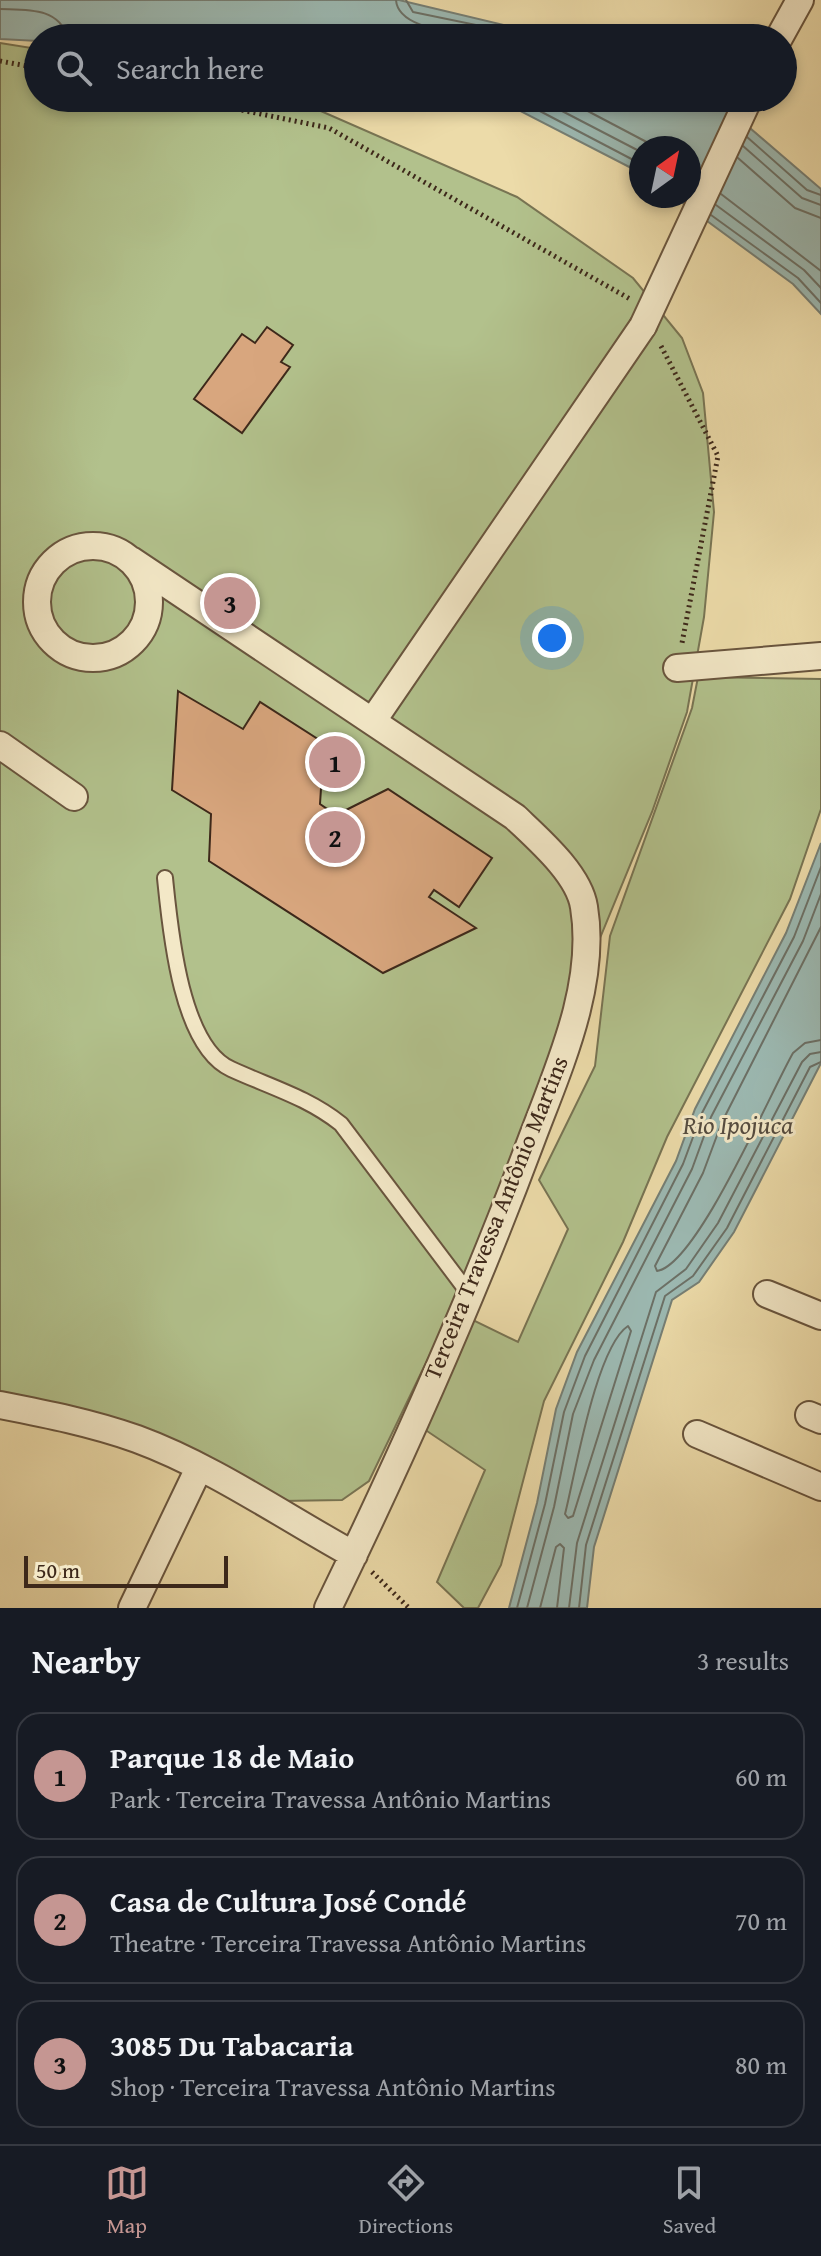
<!DOCTYPE html>
<meta charset="utf-8">
<style>
:root{--surface:#171b24;--page:#20242c;--text:#f1f3f6;--muted:#9ea1a6;--line:#363941;--accent:#c59692}
body{margin:0;font-family:"Gentium Book Plus",serif;background:var(--page);color:var(--text)}
.compass{position:absolute;left:629px;top:136px;width:72px;height:72px;border-radius:50%;background:var(--surface);box-shadow:0 4px 12px #0003;rotate:33deg}
.scale{position:absolute;left:24px;bottom:20px;width:204px;box-sizing:border-box;padding-left:8px;border:4px solid #3d281a;border-top:0;font-size:22px;line-height:28px;white-space:nowrap;color:#3d281a;-webkit-text-stroke:6px #f3e8c7;paint-order:stroke}
.you{position:absolute;left:552px;top:638px;width:28px;height:28px;margin:-20px;border:6px solid #fff;border-radius:50%;background:#1a73e8;box-shadow:0 0 0 12px #1a73e833}
.badge{display:grid;place-items:center;width:52px;height:52px;border-radius:50%;background:var(--accent);color:#111;font-size:26px;font-weight:700}
.pin{position:absolute;translate:-50% -50%;border:4px solid #fff;box-shadow:0 2px 8px #0006}
.list{margin:0;padding:0;list-style:none}
h2{display:flex;justify-content:space-between;align-items:center;height:104px;margin:0;padding:0 32px;font-size:34px}
h2 small{font-size:26px;font-weight:400;color:var(--muted)}
.list li{display:grid;grid-template-columns:52px 1fr auto;gap:24px;align-items:center;box-sizing:border-box;height:128px;margin:0 16px 16px;padding:0 16px;border:2px solid var(--line);border-radius:24px}
.list b{display:block;font-size:30px;white-space:nowrap}
.list p{margin:0;font-size:26px;white-space:nowrap;color:var(--muted)}
.list em{font-size:26px;font-style:normal;color:var(--muted)}
.icon{flex:none;width:44px;height:44px;fill:none;stroke:currentColor;stroke-width:2;stroke-linecap:round;stroke-linejoin:round}
.map{position:relative;flex:none;width:821px;height:1608px;overflow:hidden}
.search{position:absolute;background:var(--surface);box-shadow:0 4px 12px #0003;left:24px;right:24px;top:24px;height:88px;display:flex;align-items:center;gap:20px;box-sizing:border-box;padding:0 28px;border-radius:44px;color:var(--muted);font-size:30px}
.sheet{height:536px;background:var(--surface)}
nav{display:flex;justify-content:space-around;align-items:center;box-sizing:border-box;height:112px;border-top:2px solid var(--line);background:var(--surface);font-size:22px;color:var(--muted)}
nav a{display:grid;justify-items:center;gap:4px}
nav .on{color:var(--accent)}
.map>svg:first-child{display:block}
.green{fill:#b2c18c;stroke:#787453;stroke-width:2}
.water{fill:#9cb9b2;stroke:#767f75;stroke-width:2}
.lines{fill:none;stroke-linecap:round;stroke-linejoin:round}
.shore{stroke:#6c7066;stroke-width:2}
.building{fill:#d8a67e;stroke:#3d281a;stroke-width:2}
.lane-casing{stroke:#69553e;stroke-width:18}
.street-casing{stroke:#69553e;stroke-width:30}
.path{stroke:#3d281a;stroke-width:5;stroke-dasharray:2 4;stroke-linecap:butt}
.lane{stroke:#f3e8c7;stroke-width:14}
.street{stroke:#f3e8c7;stroke-width:26}
.street-bridge-casing{stroke:#69553e;stroke-width:30;stroke-linecap:butt}
.street-bridge{stroke:#f3e8c7;stroke-width:26}
.labels{text-anchor:middle;stroke-width:6;stroke-linejoin:round;paint-order:stroke}
.street-label{font-size:24px;fill:#3d281a;stroke:#f3e8c7}
.water-label{font-size:26px;font-style:italic;fill:#554c40;stroke:#f3e8c7}
</style>
<div class="map">
<svg width="821" height="1608" viewBox="0 0 821 1608">
<rect width="100%" height="100%" fill="#ecdba9"/>
<filter id="stains"><feTurbulence type="fractalNoise" baseFrequency=".0025" numOctaves="4"/><feColorMatrix values="0 0 0 0 .2 0 0 0 0 .09 0 0 0 0 .02 0 0 0 .5 -.17"/></filter>
<radialGradient id="worn" r=".72"><stop offset=".6" stop-color="#630" stop-opacity="0"/><stop offset="1" stop-color="#630" stop-opacity=".3"/></radialGradient>
<path class="green" d="M0,43L38,49V98H270L314,108L517,197L633,278L682,338L703,393L714,512L704,617L687,712L652,812L567,1018L477,1257L369,1481L342,1500L281,1501L134,1425L0,1392Z
M698,677L821,679V809L790,899L667,1137L623,1242L544,1401L501,1565L478,1608H464L437,1582L485,1470L421,1427L471,1319L518,1342L568,1229L539,1180L595,1066L610,936L692,708Z"/>
<path class="water" d="M0,0H399L512,27L603,38H38V41L0,39Z
M495,98H715L821,189V314L793,284L673,196H689V148H641V173Z
M821,843V1063L734,1232L699,1282L672,1300L594,1547L587,1608H509L537,1503L556,1409L577,1352L676,1161L695,1109L786,933Z"/>
<g class="lines">
<path class="shore" d="M396,0C398,30 458,32 482,38
M406,0L413,12L539,38
M0,9C27,10 59,7 68,38
M515,98L641,164
M537,98L641,152
M563,98L658,148
M747,137L807,190L821,195
M743,146L802,198L821,205
M738,158L795,208L821,218
M721,194L821,271
M716,205L804,270L821,288
M711,215L798,278L821,303
M821,927L722,1122L703,1173L655,1266L657,1271C697,1265 770,1093 793,1053L805,1043L821,1040
M628,1326L631,1331L573,1516L568,1518L565,1514C575,1475 596,1347 628,1326Z
M517,1608L545,1504L564,1412L585,1356L683,1164L702,1113L794,937L821,867
M527,1608L554,1507L573,1414L594,1360L692,1169L711,1117L803,941L821,894
M540,1608L556,1547L560,1544L564,1548L557,1608
M569,1608L577,1543L656,1292L686,1269L718,1223L802,1062L810,1054L821,1052
M579,1608L586,1545L665,1296L693,1276L727,1228L810,1067L821,1062"/>
</g>
<path class="building" d="M267,327L293,345L281,362L290,367L242,433L194,399L242,334L255,343Z
M178,691L243,729L260,702L324,743L320,804L336,815L388,789L492,858L459,907L434,890L429,897L476,928L383,973L209,861L211,814L172,790Z"/>
<g class="lines">
<defs>
<path id="lane" d="M165,878C170,927 180,1046 231,1069C270,1087 307,1097 341,1124L470,1295"/>
<path id="street" d="M779,38L800,0
M37 602a56 56 0 1 1 112 0a56 56 0 1 1-112 0Z
M131,560L515,817C538,839 579,874 584,907C597,985 558,1069 531,1141C472,1299 402,1456 328,1608
M677,668L821,656
M374,719L643,326
M0,745L74,797
M767,1294L821,1316
M0,1405C46,1414 92,1423 137,1439C213,1467 283,1516 354,1555
M809,1415L821,1420
M697,1434L821,1487
M132,1608L199,1468"/>
</defs>
<use href="#lane" class="lane-casing"/>
<use href="#street" class="street-casing"/>
<path class="path" d="M0,61L38,68
M183,98L329,128L630,299
M661,346L718,456L682,643
M372,1572L409,1608"/>
<use href="#lane" class="lane"/>
<use href="#street" class="street"/>
<defs>
<path id="street-bridge" d="M643,326L749,98"/>
</defs>
<use href="#street-bridge" class="street-bridge-casing"/>
<use href="#street-bridge" class="street-bridge"/>
</g>
<g class="labels">
<g class="street-label">
<text transform="translate(496 1218) rotate(-68)" y="8">Terceira Travessa Antônio Martins</text>
</g>
<g class="water-label">
<text x="738" y="1134">Rio Ipojuca</text>
</g>
</g>
<rect width="100%" height="100%" filter="url(#stains)"/>
<rect width="100%" height="100%" fill="url(#worn)"/>
</svg>
<svg class="compass" viewBox="-18 -18 36 36"><path d="M0-13l5 13h-10z" fill="#e53935"/><path d="M0 13l5-13h-10z" fill="#9ea1a6"/></svg>
<div class="scale">50 m</div>
<div class="you"></div>
<div class="pin badge" style="left:335px;top:762px">1</div>
<div class="pin badge" style="left:335px;top:837px">2</div>
<div class="pin badge" style="left:230px;top:603px">3</div>
<div class="search"><svg class="icon" aria-label="search" viewBox="0 0 24 24"><circle cx="10" cy="10" r="6"/><path d="M15 15l6 6"/></svg>Search here</div>
</div>
<section class="sheet">
<h2>Nearby<small>3 results</small></h2>
<ul class="list">
<li><span class="badge">1</span><div><b>Parque 18 de Maio</b><p>Park · Terceira Travessa Antônio Martins</p></div><em>60 m</em></li>
<li><span class="badge">2</span><div><b>Casa de Cultura José Condé</b><p>Theatre · Terceira Travessa Antônio Martins</p></div><em>70 m</em></li>
<li><span class="badge">3</span><div><b>3085 Du Tabacaria</b><p>Shop · Terceira Travessa Antônio Martins</p></div><em>80 m</em></li>
</ul>
</section>
<nav>
<a class="on"><svg class="icon" aria-label="map" viewBox="0 0 24 24"><path d="M3 6l6-2 6 2 6-2v14l-6 2-6-2-6 2zM9 4v14M15 6v14"/></svg>Map</a>
<a><svg class="icon" aria-label="directions" viewBox="0 0 24 24"><path d="M12 3l9 9-9 9-9-9zM9 14v-3h6M13 9l2 2-2 2"/></svg>Directions</a>
<a><svg class="icon" aria-label="saved" viewBox="0 0 24 24"><path d="M7 4h10v16l-5-4-5 4z"/></svg>Saved</a>
</nav>
